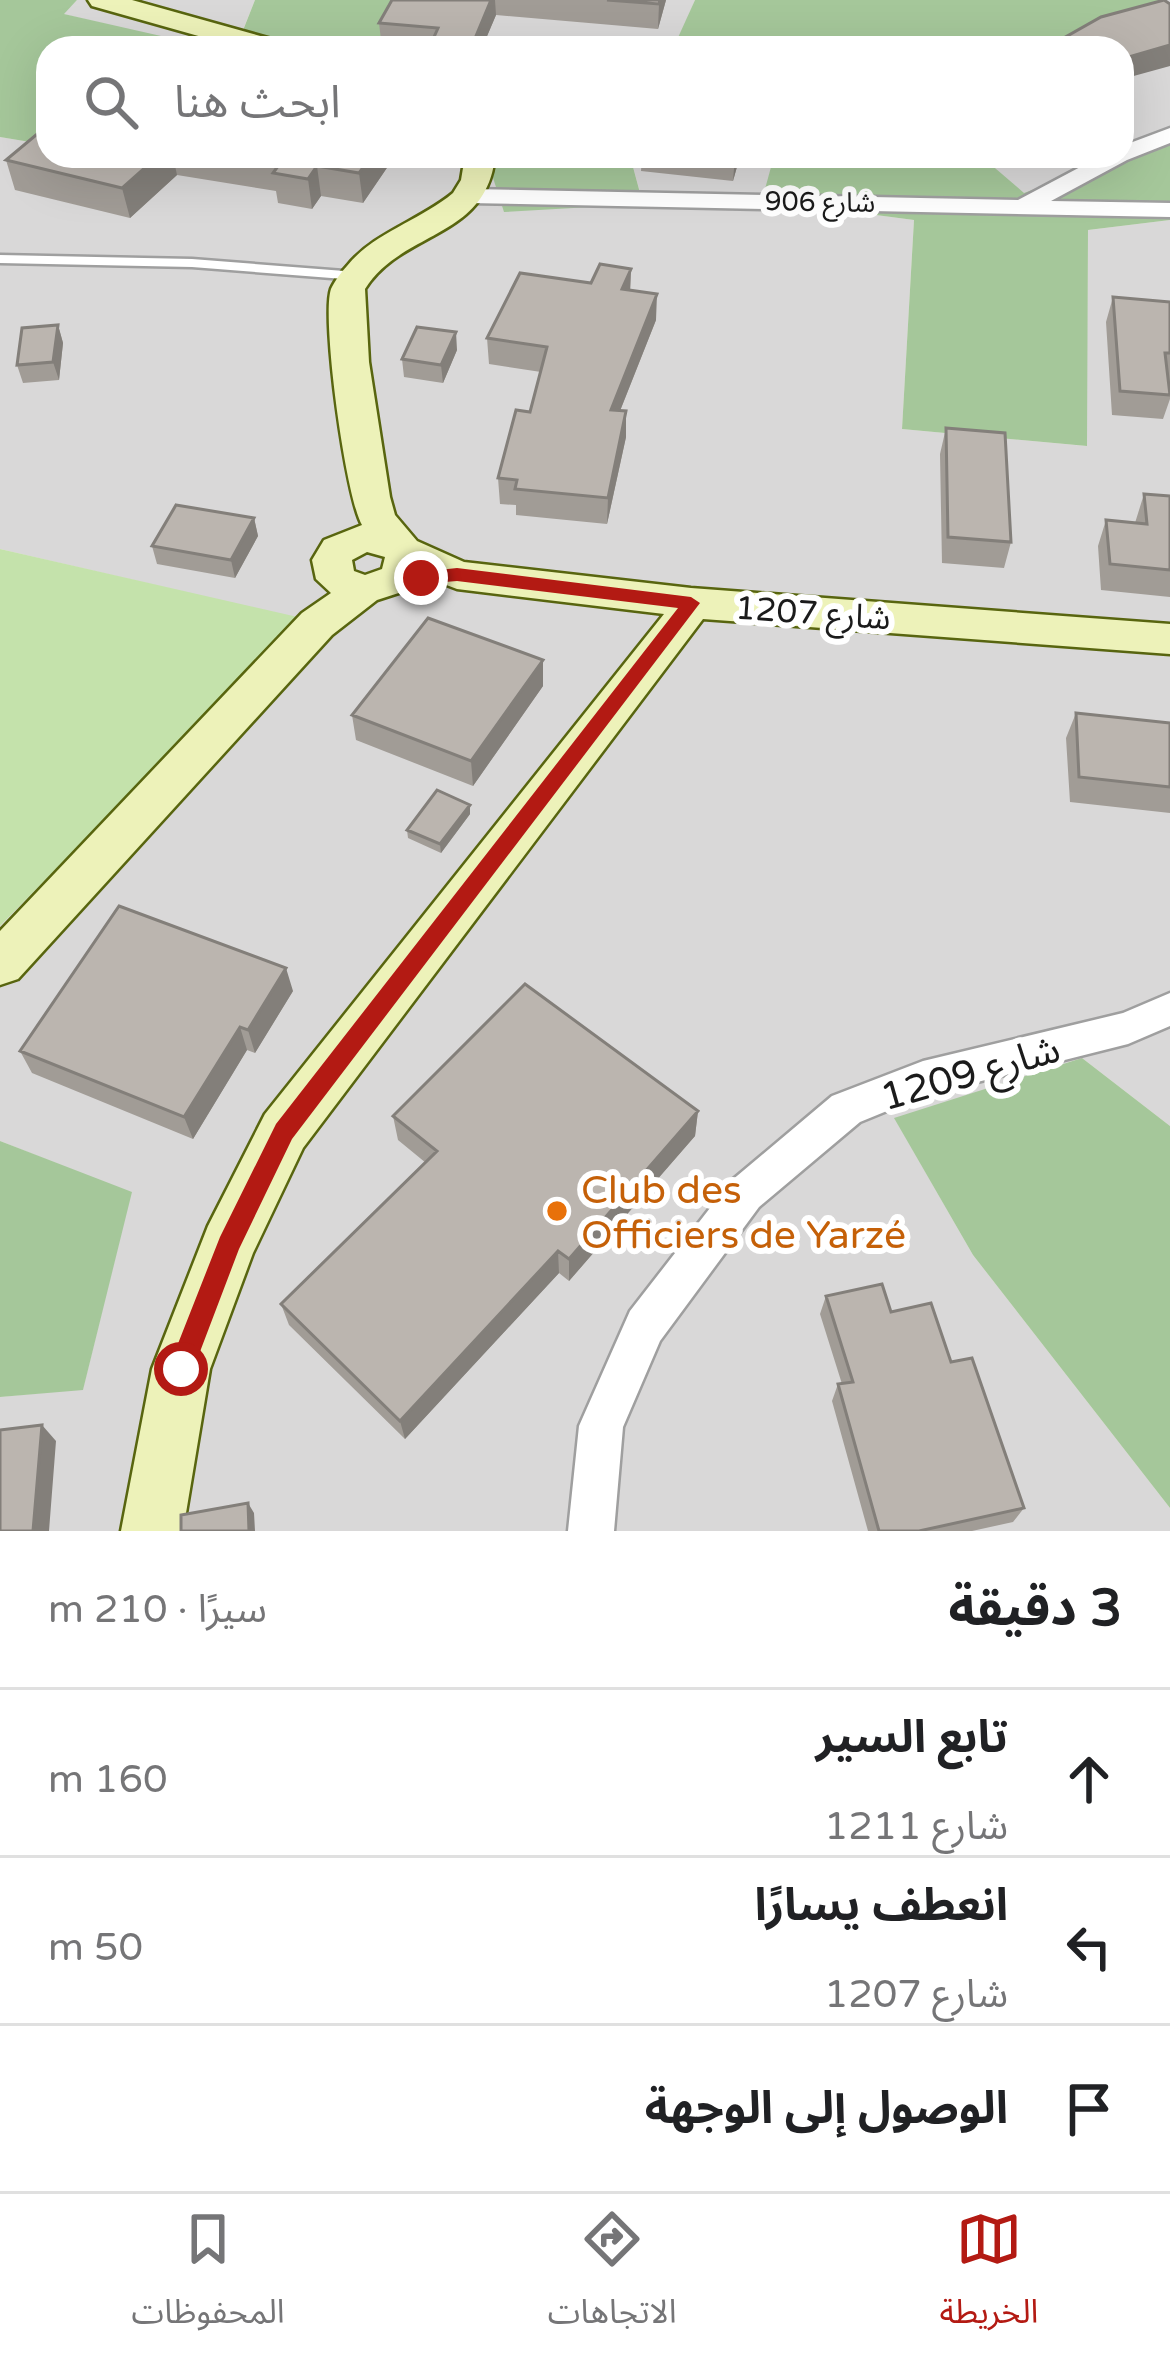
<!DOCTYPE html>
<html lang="ar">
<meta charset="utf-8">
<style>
:root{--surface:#fff;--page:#f2f2f2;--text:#202124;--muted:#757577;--line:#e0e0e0;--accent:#b31a13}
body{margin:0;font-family:"Varela Round","Noto Sans Arabic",sans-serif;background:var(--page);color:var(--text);direction:rtl}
.stop{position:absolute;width:36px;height:36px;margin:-27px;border:9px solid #b31a13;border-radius:50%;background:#fff}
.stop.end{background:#b31a13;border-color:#fff;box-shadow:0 3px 12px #0008}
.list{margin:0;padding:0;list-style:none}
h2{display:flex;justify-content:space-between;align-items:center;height:156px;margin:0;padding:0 48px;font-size:51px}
h2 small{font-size:39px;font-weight:400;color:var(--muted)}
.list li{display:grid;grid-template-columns:78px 1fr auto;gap:36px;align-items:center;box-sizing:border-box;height:168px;padding:0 48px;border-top:3px solid var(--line)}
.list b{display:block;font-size:45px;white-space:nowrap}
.list p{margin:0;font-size:39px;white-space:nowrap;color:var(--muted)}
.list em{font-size:39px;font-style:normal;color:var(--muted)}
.icon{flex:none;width:66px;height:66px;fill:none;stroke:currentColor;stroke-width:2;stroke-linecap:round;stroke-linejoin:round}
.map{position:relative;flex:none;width:1170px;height:1531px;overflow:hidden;direction:ltr}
.search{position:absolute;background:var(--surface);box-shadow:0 12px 48px #0002;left:36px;right:36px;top:36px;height:132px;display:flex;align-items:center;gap:30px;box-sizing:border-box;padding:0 42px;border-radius:36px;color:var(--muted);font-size:45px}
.sheet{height:660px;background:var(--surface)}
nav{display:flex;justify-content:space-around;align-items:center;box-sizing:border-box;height:168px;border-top:3px solid var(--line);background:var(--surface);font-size:33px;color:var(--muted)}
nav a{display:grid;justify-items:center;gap:6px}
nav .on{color:var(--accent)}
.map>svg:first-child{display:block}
.residential{fill:#d9d8d8}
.grass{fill:#c4e2ab}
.forest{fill:#a5c79a}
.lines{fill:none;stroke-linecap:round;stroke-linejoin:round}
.lane-casing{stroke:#9f9f9f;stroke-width:5}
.street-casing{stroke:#9f9f9f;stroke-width:5}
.secondary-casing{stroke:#58650f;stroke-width:5}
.lane{fill:#fff;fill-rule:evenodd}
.street{fill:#fff;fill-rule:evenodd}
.secondary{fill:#edf2b9;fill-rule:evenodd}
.wall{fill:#a19c96}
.shaded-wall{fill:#837f7a}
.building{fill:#bbb5af;stroke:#837f7a;stroke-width:3}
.route{fill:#b31a13}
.food-dot{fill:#e8710a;stroke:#fff;stroke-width:4.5}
.labels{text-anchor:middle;stroke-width:12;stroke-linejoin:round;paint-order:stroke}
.far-street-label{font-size:27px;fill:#1b1b1b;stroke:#fff}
.street-label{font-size:33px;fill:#1b1b1b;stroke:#fff}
.near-street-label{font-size:39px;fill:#1b1b1b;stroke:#fff}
.near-food-label{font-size:39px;fill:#c56008;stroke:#fff;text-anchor:start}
</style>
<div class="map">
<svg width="1170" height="1531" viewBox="0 0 1170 1531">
<rect width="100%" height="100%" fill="#ece9e1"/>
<path class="residential" d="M77,0H255L238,42L260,48H151L160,37L63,14Z
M402,0H695L677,42L509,37L503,48H376Z
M1163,0H1170V140L1024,194L981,156H1122V48L1162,13Z
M0,137L48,145V156H486L643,203L630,156H774L763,200L914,220L902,429L1086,446L1088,230L1170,220V1126L1082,1058L895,1119L973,1255L1170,1508V1531H0V1397L83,1389L131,1193L0,1141V926L301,619L0,549Z"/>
<path class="grass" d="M0,549L302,618L0,926Z"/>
<path class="forest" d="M0,0H77L64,14L161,36L151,48H48V145L0,137Z
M255,0H402L376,48H260L238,43Z
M695,0H1163L1162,12L1082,48H503L509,37L676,42Z
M1170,140V220L1088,230L1087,446L902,429L914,220L762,200L774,156H981L1024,193Z
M486,156H630L643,204L504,212Z
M1082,1058L1170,1126V1508L973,1255L894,1118Z
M0,1141L132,1192L83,1390L0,1397Z"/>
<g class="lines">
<defs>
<path id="lane" d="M0,255L192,259L357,272L363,276L357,280L192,267L0,263Z"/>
<path id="street" d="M1170,128V143L1127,160L1051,201L1170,203V217L469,203L457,196L469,189L1018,200L1101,156H1122V146Z
M1170,993V1026L1128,1044L926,1095L860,1122L759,1207L660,1341L623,1427L614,1531H568L579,1426L630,1311L731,1181L832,1096L923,1061L1123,1013Z"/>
<path id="secondary" d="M88,0H132L282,42L286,48H241L92,6Z
M465,156H495C487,239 402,230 365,289L369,362L390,497L395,515L417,541L464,562L691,588L1170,624V654L703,619L303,1148L253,1253L210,1369L183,1531H121L152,1369L208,1226L265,1114L664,614L457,589L420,575L411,589L377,600L332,635L18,979L0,985V931L302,613L331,593L316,579L312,560L324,540L362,525C346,498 321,318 331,289C334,282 342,271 347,266C373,233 421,220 453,193L461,180ZM367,552L385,557L382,569L365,575L354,571L352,560Z"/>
</defs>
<use href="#lane" class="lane-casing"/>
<use href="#street" class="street-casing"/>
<use href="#secondary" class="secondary-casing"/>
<use href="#lane" class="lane"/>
<use href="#street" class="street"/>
<use href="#secondary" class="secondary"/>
</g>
<path class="wall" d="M392,0H666L658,29L496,15L482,48H382L379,23Z
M48,156H395L363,203L321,196L312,209L278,203L276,191L177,175L130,218L15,190L6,160Z
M642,156H740L733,181L641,171Z
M631,269L630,290L656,320L620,411L626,437L607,524L516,515V505L500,504L498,478L530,412L541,372L489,364L487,338L591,283Z
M1113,297L1170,302V399L1163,419L1112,415L1106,322Z
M58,325L63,343L59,380L23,383L17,365Z
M457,350L443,383L404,377L402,359Z
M946,428L1011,542L1004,568L942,563L940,454Z
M1144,494L1170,496V597L1101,590L1098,546L1106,520L1135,523Z
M254,518L258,536L235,578L157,564L152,546Z
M543,660V686L473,786L356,740L352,715Z
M1076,713L1170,723V813L1070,802L1066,738Z
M470,805V814L441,853L408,838L407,830Z
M293,991L255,1053L247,1050L193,1139L32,1073L20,1051Z
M698,1111L695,1136L569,1281L559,1273L405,1439L289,1325L281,1304L426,1163L398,1140L393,1116Z
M826,1296L891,1312L951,1362L1024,1508L1013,1522L972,1531H868L832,1401L838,1384H842L820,1314Z"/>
<path class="shaded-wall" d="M491,0H495L496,15L482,48H471Z
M660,0H666L658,29L659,4Z
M1170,45V66L1130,77L1127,88L1122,91V59Z
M158,156H173L177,175L130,218L122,188Z
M371,156H395L363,203L359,173Z
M735,156H740L733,181Z
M317,166L321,196L312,209L308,179Z
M631,269L630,294L622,289Z
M657,294L656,320L610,436L611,410Z
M58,325L63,343L59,380L53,362Z
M456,332L457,350L443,383L441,365Z
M626,411V437L607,524L608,498Z
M254,518L258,536L235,578L231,560Z
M543,660V686L473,786L471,761Z
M470,805V814L441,853L440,844Z
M286,968L293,991L255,1053L248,1030Z
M240,1027L247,1050L193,1139L184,1117Z
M698,1111L695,1136L569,1281V1259Z
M558,1251L559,1273L405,1439L400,1421Z
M42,1425L56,1441L49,1531H33Z
M248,1503L254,1513L255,1531H249Z"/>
<path class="building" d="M392,0H491L471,48L430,46L438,28L379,23Z
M607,0H660L659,4Z
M1164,0L1170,4V45L1122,59V48H1046L1101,17Z
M1122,60L1133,65L1122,73Z
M48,125V156H158L122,188L6,160Z
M240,156H371L359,173L317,166L308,179L273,173L281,162Z
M600,264L631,269L622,289L657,294L611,410L626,411L608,498L515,489L517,480L498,478L516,410L530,412L547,347L487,338L520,273L591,283Z
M1113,297L1170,302V353H1165L1170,395L1120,391Z
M58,325L53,362L17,365L22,328Z
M417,327L456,332L441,365L402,359Z
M946,428L1005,433L1011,542L948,537Z
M1144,494L1170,496V570L1110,564L1106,520L1147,524Z
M176,505L254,518L231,560L152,546Z
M428,618L543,660L471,761L352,715Z
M1076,713L1170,723V787L1079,777Z
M437,790L470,805L440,844L407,830Z
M119,906L286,968L248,1030L240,1027L184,1117L20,1051Z
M525,984L698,1111L569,1259L558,1251L400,1421L281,1304L437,1151L393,1116Z
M882,1284L891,1312L931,1303L951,1362L972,1358L1024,1508L919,1531H879L838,1384L853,1382L826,1296Z
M42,1425L33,1531H0V1430Z
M248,1503L249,1531H181V1515Z"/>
<path class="route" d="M457,568L691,597L700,603L292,1139L239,1249L190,1378L181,1382L172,1378L168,1369L220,1237L276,1124L678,608L457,581L421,584L412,578L421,572Z"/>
<circle class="food-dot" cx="557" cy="1211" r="12"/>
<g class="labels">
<g class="far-street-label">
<text transform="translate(820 202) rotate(1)" y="9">شارع 906</text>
</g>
<g class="street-label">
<text transform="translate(813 612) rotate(4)" y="12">شارع 1207</text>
</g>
<g class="near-street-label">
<text transform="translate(970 1072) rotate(-16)" y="14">شارع 1209</text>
</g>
<g class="near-food-label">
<text x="581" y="1203">Club des<tspan x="581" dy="45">Officiers de Yarzé</tspan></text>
</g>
</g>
</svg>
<div class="stop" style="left:181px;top:1369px"></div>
<div class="stop end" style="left:421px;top:578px"></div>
<div class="search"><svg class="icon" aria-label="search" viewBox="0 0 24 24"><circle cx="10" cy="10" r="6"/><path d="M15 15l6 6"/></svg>ابحث هنا</div>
</div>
<section class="sheet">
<h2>3 دقيقة<small>سيرًا · 210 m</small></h2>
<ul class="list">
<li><svg class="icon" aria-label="ahead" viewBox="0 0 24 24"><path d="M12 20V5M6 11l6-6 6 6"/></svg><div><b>تابع السير</b><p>شارع 1211</p></div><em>160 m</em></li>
<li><svg class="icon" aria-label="left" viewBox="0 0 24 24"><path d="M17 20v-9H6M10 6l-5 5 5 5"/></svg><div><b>انعطف يسارًا</b><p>شارع 1207</p></div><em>50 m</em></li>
<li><svg class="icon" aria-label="arrive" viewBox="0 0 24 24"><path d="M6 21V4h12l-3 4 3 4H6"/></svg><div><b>الوصول إلى الوجهة</b></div></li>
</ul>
</section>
<nav>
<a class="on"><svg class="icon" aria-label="map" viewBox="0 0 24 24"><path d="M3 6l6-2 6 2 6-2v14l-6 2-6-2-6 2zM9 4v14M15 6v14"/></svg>الخريطة</a>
<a><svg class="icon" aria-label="directions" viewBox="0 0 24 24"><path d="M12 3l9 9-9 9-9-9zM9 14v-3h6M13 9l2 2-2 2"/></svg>الاتجاهات</a>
<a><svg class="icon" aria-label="saved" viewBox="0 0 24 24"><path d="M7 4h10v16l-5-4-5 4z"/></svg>المحفوظات</a>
</nav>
